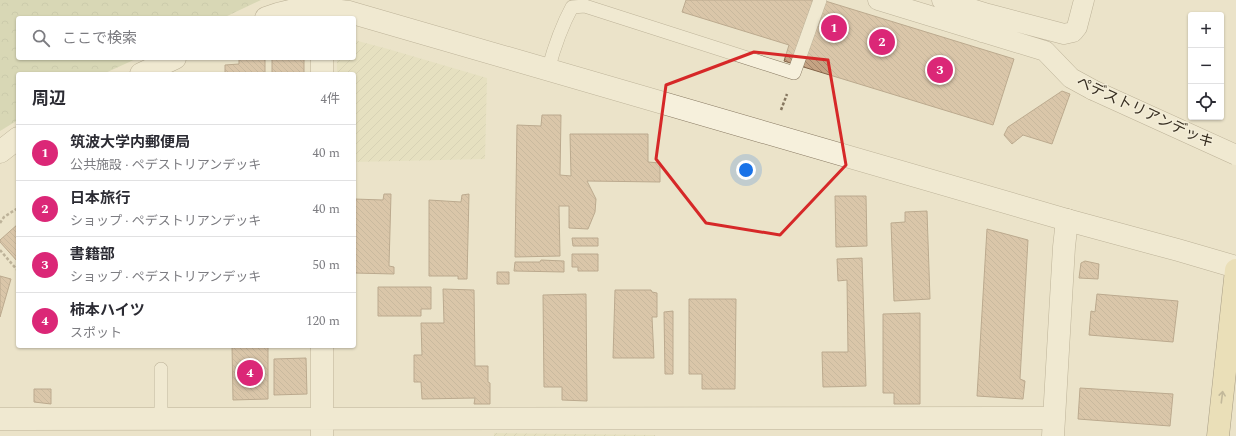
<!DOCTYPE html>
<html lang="ja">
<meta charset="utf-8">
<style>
:root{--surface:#fff;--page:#f7f7f7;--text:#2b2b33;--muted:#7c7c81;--line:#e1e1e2;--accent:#db2777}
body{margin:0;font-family:Spectral,"Noto Sans JP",serif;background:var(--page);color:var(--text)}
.controls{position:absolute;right:12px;top:12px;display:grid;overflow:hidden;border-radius:4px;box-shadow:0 1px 3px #0004}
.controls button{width:36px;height:36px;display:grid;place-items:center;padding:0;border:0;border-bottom:1px solid var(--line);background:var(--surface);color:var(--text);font:20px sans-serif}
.you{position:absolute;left:746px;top:170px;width:14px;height:14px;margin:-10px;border:3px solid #fff;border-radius:50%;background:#1a73e8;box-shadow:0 0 0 6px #1a73e833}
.badge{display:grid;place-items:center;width:26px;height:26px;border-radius:50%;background:var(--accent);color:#fff;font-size:13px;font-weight:700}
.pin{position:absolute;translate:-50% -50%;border:2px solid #fff;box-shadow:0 1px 4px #0006}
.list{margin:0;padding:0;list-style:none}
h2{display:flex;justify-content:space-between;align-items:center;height:52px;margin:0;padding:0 16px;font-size:17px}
h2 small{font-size:13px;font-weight:400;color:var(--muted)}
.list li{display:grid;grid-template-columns:26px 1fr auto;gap:12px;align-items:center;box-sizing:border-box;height:56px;padding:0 16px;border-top:1px solid var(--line)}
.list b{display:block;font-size:15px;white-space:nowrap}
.list p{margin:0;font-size:13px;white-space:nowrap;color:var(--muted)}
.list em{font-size:13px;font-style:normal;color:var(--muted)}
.icon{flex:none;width:22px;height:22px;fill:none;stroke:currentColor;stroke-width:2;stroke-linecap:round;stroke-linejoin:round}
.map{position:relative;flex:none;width:1236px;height:436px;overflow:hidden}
.search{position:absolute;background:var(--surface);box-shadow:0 1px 3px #0004;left:16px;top:16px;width:340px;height:44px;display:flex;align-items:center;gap:10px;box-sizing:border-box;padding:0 14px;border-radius:4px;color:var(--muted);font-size:15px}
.panel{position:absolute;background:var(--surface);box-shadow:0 1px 3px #0004;left:16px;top:72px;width:340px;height:276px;border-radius:4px}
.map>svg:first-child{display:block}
.farmland{fill:url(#farmland-furrows)}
.forest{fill:url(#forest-crowns)}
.building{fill:url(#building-back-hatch);stroke:#826348}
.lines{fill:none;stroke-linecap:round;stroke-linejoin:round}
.service-casing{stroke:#85765f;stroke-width:14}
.pedestrian-casing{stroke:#85765f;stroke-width:21}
.minor-casing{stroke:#85765f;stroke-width:23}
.tertiary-casing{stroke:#85765f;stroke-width:23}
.primary-casing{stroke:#544533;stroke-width:23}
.path{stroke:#85765f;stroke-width:2.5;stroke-dasharray:3 2;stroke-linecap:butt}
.service{stroke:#f6f0dc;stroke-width:13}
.pedestrian{stroke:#f6f0dc;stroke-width:20}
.minor{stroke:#f6f0dc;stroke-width:22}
.tertiary{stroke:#f6f0dc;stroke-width:22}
.primary{stroke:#e9d9a5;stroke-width:22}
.pedestrian-bridge-casing{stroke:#85765f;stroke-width:21;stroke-linecap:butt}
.pedestrian-bridge{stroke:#f6f0dc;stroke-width:20}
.oneway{stroke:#908463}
.marked{fill:none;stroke:#d62828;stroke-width:3;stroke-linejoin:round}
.labels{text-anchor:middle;stroke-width:3;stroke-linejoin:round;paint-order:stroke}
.street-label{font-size:15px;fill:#372e21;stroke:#f3edd8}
</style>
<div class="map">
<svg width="1236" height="436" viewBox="0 0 1236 436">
<defs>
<pattern id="farmland-furrows" width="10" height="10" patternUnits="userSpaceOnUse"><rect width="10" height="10" fill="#dfdcb7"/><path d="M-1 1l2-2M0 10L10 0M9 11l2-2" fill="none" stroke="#c0bd9d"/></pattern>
<pattern id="forest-crowns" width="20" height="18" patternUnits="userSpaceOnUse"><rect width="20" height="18" fill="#c0c89e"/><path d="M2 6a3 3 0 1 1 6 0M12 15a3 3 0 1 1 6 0" fill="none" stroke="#a6ac88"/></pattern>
<pattern id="building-back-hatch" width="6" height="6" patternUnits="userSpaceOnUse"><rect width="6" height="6" fill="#c5a383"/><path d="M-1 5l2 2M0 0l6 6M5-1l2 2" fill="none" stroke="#a1856b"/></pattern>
</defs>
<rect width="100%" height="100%" fill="#ebe3c9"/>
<path class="farmland" d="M354,40L388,49L487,78L485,159L354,162V74H337V58H354Z
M494,433L655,435V436H494Z"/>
<path class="forest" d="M0,0H261L223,18H18V58H138L103,74H18V120L0,131Z"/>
<path class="building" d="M686,0H822L1014,59L993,125L784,61L789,45L682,12Z
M239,58H265V74H225V65L239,64Z
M272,58H304V74H272Z
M1062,91L1070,94L1052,144L1023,135L1012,144L1004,135L1008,127Z
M542,115H561L560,175L571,176L570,134H648V162L660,163V182L587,181L596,199L595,212L588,229L569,228V206H559L560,256L515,257L517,125L541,126Z
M384,194H391L389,266L394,267V274L354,273V199L383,200Z
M469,194L467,279H458V276H429V200L461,202L462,195Z
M835,196H866L867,246L836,247Z
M927,211L930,299L894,301L891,223L905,222V212Z
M18,224V262L0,242V240Z
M987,229L1028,240L1020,379L1025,381L1023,399L977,396Z
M572,238H598V246H573Z
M572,254H598V271H578V267H572Z
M862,258L866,386L823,387L822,352H848L847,280L838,281L837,259Z
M541,260L564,261V272L514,271L515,262H540Z
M1085,261L1099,264L1098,279L1079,278L1081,263Z
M497,272H509V284H497Z
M0,276L11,279L0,317Z
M378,287H431V309H421V316H378Z
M443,289L474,290L475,366H488V382L490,383V404H474L475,398L422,399L421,382H414V355H422L421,323H444Z
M615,290H651L652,292L657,293V317H652L654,358H613Z
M586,294L587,401L562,400V387H544L543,295Z
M1097,294L1178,301L1173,342L1089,335L1091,311L1095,312Z
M689,299H736L735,389H702V374H689Z
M673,311V374H665L664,312Z
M920,313V404H894V393H883V314Z
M232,346H268V399L233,400Z
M306,358L307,394L274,395V359Z
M1080,388L1173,394L1170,426L1078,419Z
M34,389H51V404L34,402Z"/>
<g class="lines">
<defs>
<path id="service" d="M548,70C554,48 561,27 572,7L585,6L794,73L820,0
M161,369V419"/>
<path id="pedestrian" d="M878,0L1045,51L1071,78L1093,90
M942,0L988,14
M982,32L988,14L1064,34L1073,32L1077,27L1084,0"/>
<path id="minor" d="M322,58V74
M0,419L1054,418
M322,436V346
M1053,436L1064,247L1067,220"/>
<path id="tertiary" d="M266,18C296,6 318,8 349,12L1067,220L1178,250L1236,267
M141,74L175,58
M0,152L18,138"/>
<path id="primary" d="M1218,436L1236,270"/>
</defs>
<use href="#service" class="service-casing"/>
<use href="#pedestrian" class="pedestrian-casing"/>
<use href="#minor" class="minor-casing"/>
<use href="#tertiary" class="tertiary-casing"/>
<use href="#primary" class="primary-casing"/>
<path class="path" d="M781,110L787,94
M0,223L4,217L18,208
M0,250L18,271"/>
<use href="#service" class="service"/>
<use href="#pedestrian" class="pedestrian"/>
<use href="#minor" class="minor"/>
<use href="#tertiary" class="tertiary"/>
<use href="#primary" class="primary"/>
<defs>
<path id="pedestrian-bridge" d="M1093,90L1236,155"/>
</defs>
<use href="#pedestrian-bridge" class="pedestrian-bridge-casing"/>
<use href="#pedestrian-bridge" class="pedestrian-bridge"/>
</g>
<defs><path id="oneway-shaft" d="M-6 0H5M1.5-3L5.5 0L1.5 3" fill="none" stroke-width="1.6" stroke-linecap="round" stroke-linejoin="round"/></defs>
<use class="oneway" href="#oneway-shaft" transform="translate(1222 397) rotate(-83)"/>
<path d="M0 0H1236V436H0ZM754,52L828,60L846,165L780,235L706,223L656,159L666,85Z" fill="#ebe3c9" fill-opacity=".55" fill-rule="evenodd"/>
<path class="marked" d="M754,52L828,60L846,165L780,235L706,223L656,159L666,85Z"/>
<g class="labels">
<g class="street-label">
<text transform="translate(1145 112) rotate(25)" y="5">ペデストリアンデッキ</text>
</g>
</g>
</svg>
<div class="controls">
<button>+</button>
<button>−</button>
<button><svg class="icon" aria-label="locate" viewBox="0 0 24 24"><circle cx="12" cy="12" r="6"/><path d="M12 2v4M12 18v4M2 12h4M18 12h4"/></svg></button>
</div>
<div class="you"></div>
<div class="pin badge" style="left:834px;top:28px">1</div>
<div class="pin badge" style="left:882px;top:42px">2</div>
<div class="pin badge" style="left:940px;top:70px">3</div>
<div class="pin badge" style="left:250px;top:373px">4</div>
<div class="search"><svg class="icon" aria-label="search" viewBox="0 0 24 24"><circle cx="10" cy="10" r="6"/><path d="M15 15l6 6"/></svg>ここで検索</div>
<section class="panel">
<h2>周辺<small>4件</small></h2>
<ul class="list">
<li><span class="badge">1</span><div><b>筑波大学内郵便局</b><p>公共施設 · ペデストリアンデッキ</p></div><em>40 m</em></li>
<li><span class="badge">2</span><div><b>日本旅行</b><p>ショップ · ペデストリアンデッキ</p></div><em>40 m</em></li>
<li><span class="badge">3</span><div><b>書籍部</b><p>ショップ · ペデストリアンデッキ</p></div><em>50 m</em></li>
<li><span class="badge">4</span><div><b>柿本ハイツ</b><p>スポット</p></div><em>120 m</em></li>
</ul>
</section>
</div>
